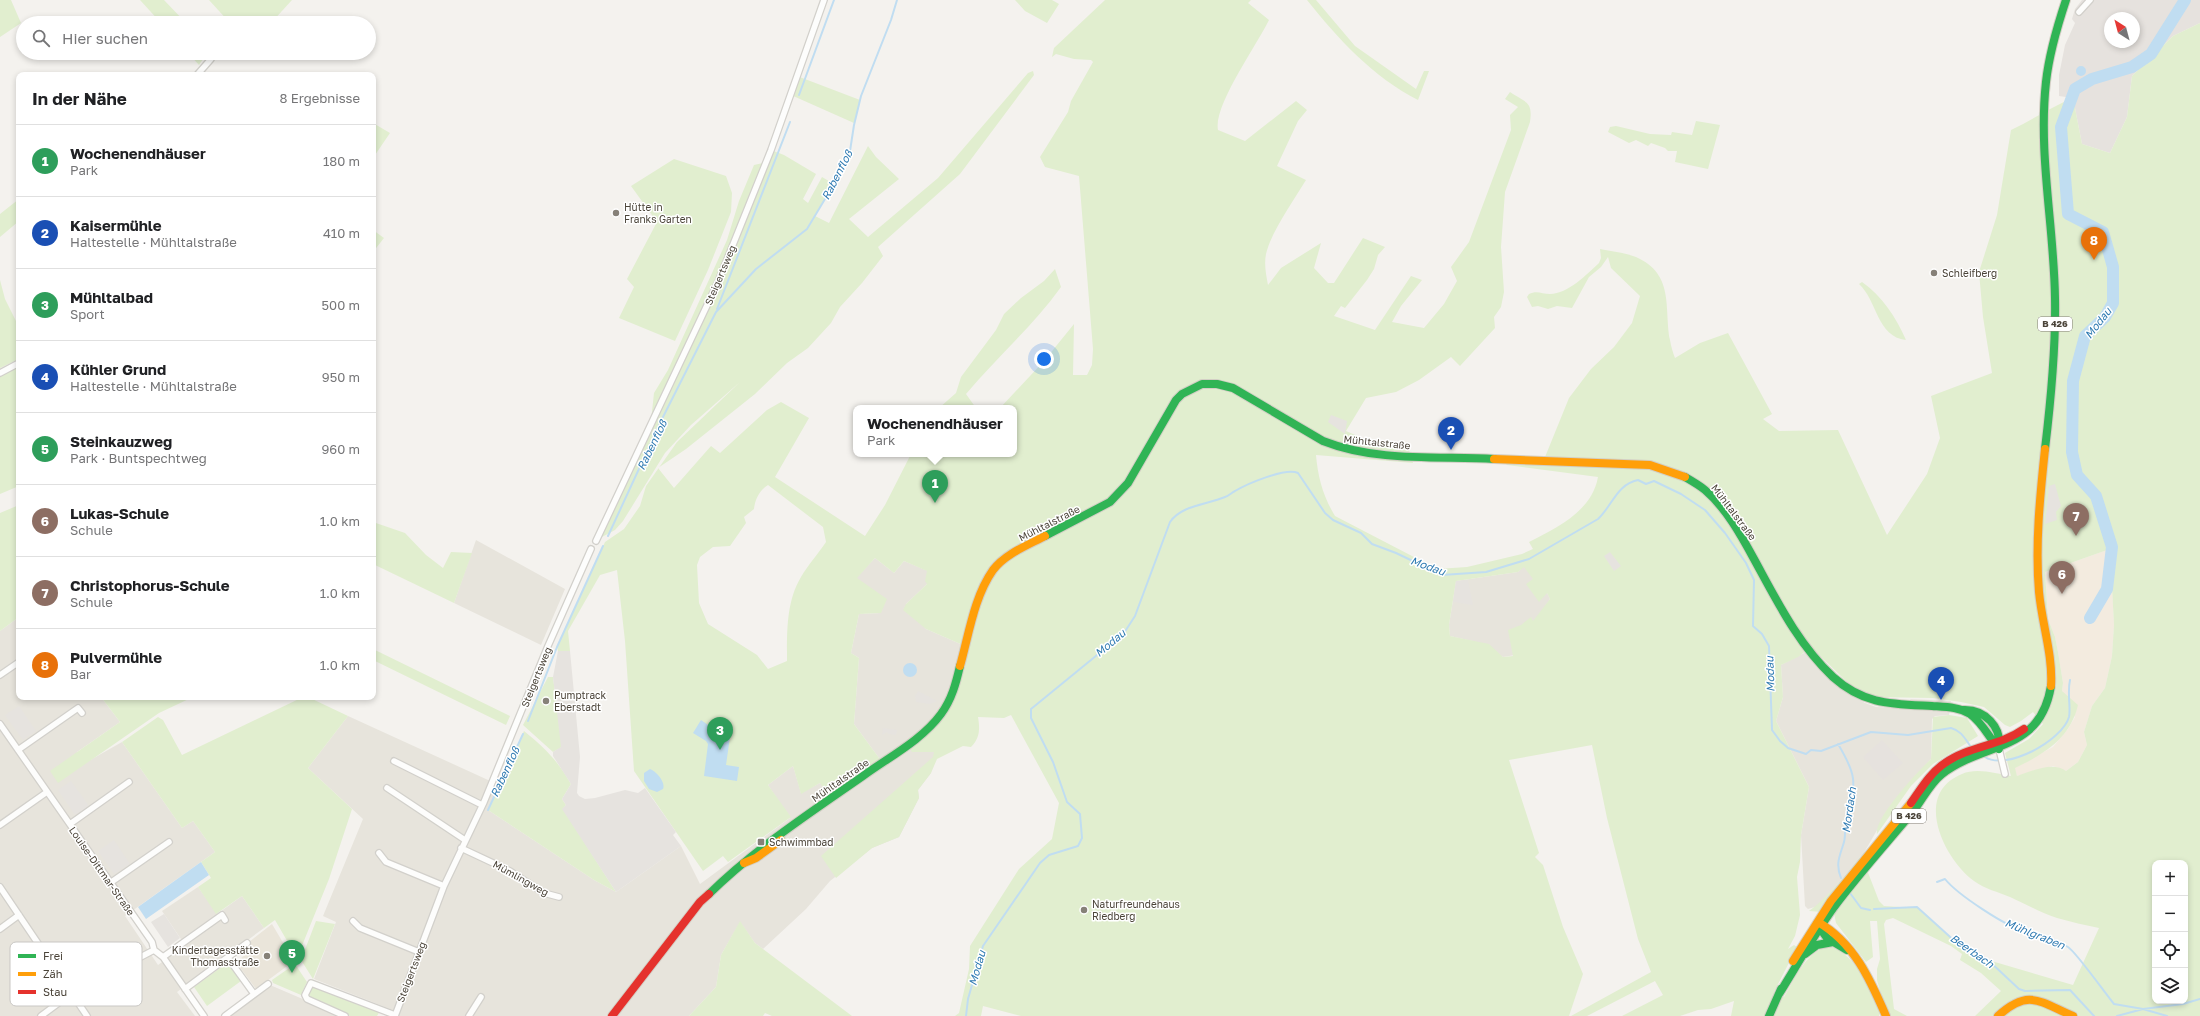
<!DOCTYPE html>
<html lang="de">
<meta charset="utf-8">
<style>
:root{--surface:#fff;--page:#f2f2f2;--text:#202124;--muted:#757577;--line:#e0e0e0;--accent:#868178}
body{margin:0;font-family:"Golos Text",sans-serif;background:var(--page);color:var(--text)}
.controls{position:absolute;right:12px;bottom:12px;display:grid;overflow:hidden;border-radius:8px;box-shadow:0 2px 6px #0003}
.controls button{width:36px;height:36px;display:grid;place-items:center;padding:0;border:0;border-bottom:1px solid var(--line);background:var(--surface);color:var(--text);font:20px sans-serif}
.compass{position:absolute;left:2104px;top:12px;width:36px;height:36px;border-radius:50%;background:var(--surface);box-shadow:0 2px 6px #0003;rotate:324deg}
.you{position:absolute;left:1044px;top:359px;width:14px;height:14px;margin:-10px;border:3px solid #fff;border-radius:50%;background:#1a73e8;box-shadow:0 0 0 6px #1a73e833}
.badge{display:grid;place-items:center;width:26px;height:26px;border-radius:50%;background:var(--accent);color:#fff;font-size:13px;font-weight:700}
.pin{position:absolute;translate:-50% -33px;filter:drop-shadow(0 1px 2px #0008)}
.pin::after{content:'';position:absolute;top:21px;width:14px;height:12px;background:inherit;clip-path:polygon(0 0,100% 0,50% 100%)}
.popup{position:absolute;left:853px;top:405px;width:164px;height:52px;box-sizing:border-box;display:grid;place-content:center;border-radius:8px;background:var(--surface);filter:drop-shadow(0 1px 3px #0005);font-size:13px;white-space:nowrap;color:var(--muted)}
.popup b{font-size:15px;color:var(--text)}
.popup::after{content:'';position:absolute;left:50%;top:100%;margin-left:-8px;border:8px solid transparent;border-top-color:var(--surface)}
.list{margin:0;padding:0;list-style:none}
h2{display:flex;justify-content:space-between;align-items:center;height:52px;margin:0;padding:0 16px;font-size:17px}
h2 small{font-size:13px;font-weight:400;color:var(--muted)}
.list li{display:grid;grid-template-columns:26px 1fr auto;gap:12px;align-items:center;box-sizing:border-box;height:72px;padding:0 16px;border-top:1px solid var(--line)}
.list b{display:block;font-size:15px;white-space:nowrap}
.list p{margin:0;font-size:13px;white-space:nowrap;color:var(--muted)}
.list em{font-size:13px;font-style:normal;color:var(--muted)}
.icon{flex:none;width:22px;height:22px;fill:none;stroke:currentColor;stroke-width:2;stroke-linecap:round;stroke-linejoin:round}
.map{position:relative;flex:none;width:2200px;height:1016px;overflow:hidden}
.search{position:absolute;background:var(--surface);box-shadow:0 2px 6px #0003;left:16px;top:16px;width:360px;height:44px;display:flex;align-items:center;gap:10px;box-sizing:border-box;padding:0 14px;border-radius:22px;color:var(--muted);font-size:15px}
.panel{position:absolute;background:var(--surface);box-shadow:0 2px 6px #0003;left:16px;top:72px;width:360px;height:628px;border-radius:8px}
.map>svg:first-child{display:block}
.residential{fill:#e7e4dc}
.commercial{fill:#f3ebdf}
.industrial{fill:#e6e2de;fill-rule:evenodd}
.education{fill:#eae5da}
.green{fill:#e1eecf;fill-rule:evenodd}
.parking{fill:#e6e3df}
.water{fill:#c0ddf1}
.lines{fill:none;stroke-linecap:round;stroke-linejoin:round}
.stream{stroke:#c0ddf1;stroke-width:2}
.river{stroke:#c0ddf1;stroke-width:12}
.street-casing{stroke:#d2d0cb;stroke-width:8}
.fast-casing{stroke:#d3cfc5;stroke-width:10}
.slow-casing{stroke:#d3cfc5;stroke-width:10}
.jam-casing{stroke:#d3cfc5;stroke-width:10}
.street{stroke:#fdfdfc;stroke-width:5.5}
.fast{stroke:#30b455;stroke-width:8}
.slow{stroke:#ff9f0a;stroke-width:8}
.jam{stroke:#e5322d;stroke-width:8}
.poi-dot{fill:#868178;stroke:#fff;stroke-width:1.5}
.labels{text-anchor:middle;stroke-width:3;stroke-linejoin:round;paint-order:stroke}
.shield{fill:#fff;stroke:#817c74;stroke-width:1}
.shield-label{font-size:9px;font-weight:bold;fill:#4b4439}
.poi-label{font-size:10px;fill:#4b4439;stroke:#fff;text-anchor:start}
.street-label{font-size:10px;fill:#4b4439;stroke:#fff}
.water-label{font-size:11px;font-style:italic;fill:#2e7ab2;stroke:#fff}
.key{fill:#fff;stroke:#c9c7c4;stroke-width:1}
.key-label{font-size:11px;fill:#4b4439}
</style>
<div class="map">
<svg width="2200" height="1016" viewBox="0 0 2200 1016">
<rect width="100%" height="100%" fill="#f4f2ee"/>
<path class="residential" d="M476,540L565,589L541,645L454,603Z
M875,558L894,573L904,561L928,571L927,584L906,604L926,629L965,646L956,686L912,752H935L931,773L918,790L919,798L899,837L872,848L830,881L806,909L763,949L755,943L740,922L721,955L716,987L689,1016H397L398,1012L314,979L336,922L323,916L363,819L308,768L348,716L499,785L488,810L594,880L616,892L681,846L700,884L790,818L768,785L793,766L801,793L820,783L882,762L854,724L859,658L851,653L859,614L881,613L856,578Z
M1531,559L1550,599L1515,655L1503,657L1472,641L1450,636L1449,625L1456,581L1518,572Z
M19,617V697H101L120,722L77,752L85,763L122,742L182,828L193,821L215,852L125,916L158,965L185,945L162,911L198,887L217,914L242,896L264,928L177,992L195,1016H0V631Z
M1806,652L1854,697L1865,703L1876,707L1901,708L1911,699L1951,701L1949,715L1935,716L1932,719L1931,759L1892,804L1865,851L1835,888L1818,906L1808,909L1805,906L1801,835L1809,787L1776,721L1783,697L1781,665Z
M270,985L305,1000L341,1016H230Z"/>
<path class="commercial" d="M2110,549L2114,625L2112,656L2105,688L2092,706L2084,732L2087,745L2078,762L2066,771L2053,766L2017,776L2014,768L2053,747L2068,729L2075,717L2062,691L2063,683L2058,652L2055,637L2048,619L2045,572Z"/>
<path class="industrial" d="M2082,0H2200V23L2173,36L2132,76L2127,117L2110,153L2082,144L2073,98L2059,96V75L2065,45L2075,23L2072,19L2075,9ZM2110,18H2134V42H2110Z
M1882,740L1903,763L1883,780L1863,757Z"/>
<path class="education" d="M272,924L285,946L283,949L294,961L256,989L236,962L250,951L247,947L250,944L249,942Z"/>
<path class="green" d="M0,0H11L21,23L0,37Z
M140,0H164L186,23H161Z
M209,0H292L271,23H230Z
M1015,0H1052L1059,4L1047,23L1025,11Z
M1105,0H1251L1248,3L1269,20C1257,45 1213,106 1218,130L1245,141L1296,101L1307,110L1298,121L1277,166L1306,180C1294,200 1271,232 1266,254C1264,264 1266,275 1268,285L1281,268L1321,243L1314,268L1328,283H1334L1363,238L1385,247L1378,255L1374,269L1367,280L1345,308L1341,306L1334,316L1375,330L1411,276L1422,280L1401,306L1392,322L1424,328L1444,304L1457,281L1451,267L1469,242L1511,130L1510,115L1518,107L1505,99L1510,92C1526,103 1533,101 1530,122L1505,192L1501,247L1504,292L1501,307L1494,317L1495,328L1460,366L1451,357L1419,380L1396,392L1366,398L1346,431L1369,441L1408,447L1413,463L1316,455C1318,478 1323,496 1335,516L1437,569L1467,567L1522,554L1533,549L1529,542C1558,527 1592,511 1598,477L1507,465L1503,460L1543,462L1569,398L1591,369L1614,347L1632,323L1640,296L1611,268L1608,257L1601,267L1589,277L1572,308L1557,306L1548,309L1538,306L1532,307L1527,297L1529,294C1537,290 1542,294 1550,294C1568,294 1587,274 1599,263L1601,258L1600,249C1611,251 1626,253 1636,257C1675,274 1664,309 1670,340C1671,346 1673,353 1675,358L1700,343L1728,333L1772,414L1763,419L1779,431L1838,430L1887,535L1927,474L1940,438L1931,396L1992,373L1983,317L1979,272L1997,215L2011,130C2032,120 2051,107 2073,98L2082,144L2110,153L2127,117L2132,76L2173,36L2200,23V1016H1975L2001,991L1981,973L1960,960L1962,954L1951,946L1893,918L1886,920L1884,924L1894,1009L1907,1016H1887L1877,980V969L1880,959L1877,921H1870L1873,957L1866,962L1836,923L1834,913L1809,911C1831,895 1847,872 1865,851L1862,857L1879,901L1884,906L1918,908L1958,944L1988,960L2073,985L2099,928C2085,925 2071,922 2057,918C2041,913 2026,904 2010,897C1998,892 1985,889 1974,881C1944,859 1912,794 1962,774C1977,767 1997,774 2011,776L2005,753L2029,739L2043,724L2033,712L2021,721L2010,727L2005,725L1984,707L1961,702L1933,698L1872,697L1847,682L1811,647L1798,657L1781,665L1783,697L1776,721L1809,787L1801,835L1800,862L1797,877L1800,915L1795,936L1788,949L1794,945L1797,947L1774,992L1784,997C1796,977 1806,951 1830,946C1858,957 1869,987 1880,1012L1879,1016H1731L1734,1001L1711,1009L1698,1010L1680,1016H1622L1663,995L1655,981L1587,1016H1571L1651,972L1638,939L1607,818L1592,745L1509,760L1539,853L1535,857L1543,865L1563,927L1583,974L1569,1016H1021L983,1006L981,1016H955L959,1013L969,969L970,946L1019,869L1052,839L1059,803L1011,715L1004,718L978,717C980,729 980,738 971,747L963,746L937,759L931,773L918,790L919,798L899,837L872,848L836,878L821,856L933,757L934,752H912L907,745L942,713L965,646L926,629L903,610L906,604L927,584L925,581L927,571L904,561L894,573L875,558L857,578L887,599L881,613L859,614L851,653L859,658L854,724L882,762L831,799L820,783L801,794L793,766L768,785L791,817L728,862L723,856L703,871L634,771L625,641L617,570L600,575L568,631L570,651H558L557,647L605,542L624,529L640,506L646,486L677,442L740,382L691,425L665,453L623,521L615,530L600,538L650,430L654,393L668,370L727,240L739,201L754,165L767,162L771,150L784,155L816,174L803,199L808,203L822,177L834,184L815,216L829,223L868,146L876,157L899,179L849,219L868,237L938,178L1028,73L1033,71L1034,75L960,174L878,247L883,256L862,283L840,307L831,323L808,348L787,363L755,394L686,449L658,468L674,488L711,446L720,453L767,410L781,402L809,418L775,477L865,536L885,505L911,454H1014V408H1000L1044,361L1074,324L1073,375H1087L1092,365L1093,349L1079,176L1045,167L1040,157L1068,112L1071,101L1093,62L1091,60L1074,59L1056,54L1052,57L1054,48ZM768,485L823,527L826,542C818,554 808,565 801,577C786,602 787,633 787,661L768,669L757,655L708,624L699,603L697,565L700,557L713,547L730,546L746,523L744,517L754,509C755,499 760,490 768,485ZM2110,549L2114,625L2112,656L2105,688L2092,706L2084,732L2087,745L2078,762L2066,771C2053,761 2032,771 2017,776L2015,768C2044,754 2070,739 2078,705L2062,691L2063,683L2058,652L2055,637L2048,619L2045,572ZM1524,567L1533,579L1526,584L1539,602L1547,593L1550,599L1533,621L1531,617L1521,625L1508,630L1513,656L1503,657L1489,644L1450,636L1449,625L1456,581L1518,572ZM2155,863H2185V1001H2155Z
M1307,0H1316L1355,46L1416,89L1424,71H1429L1418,100C1373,77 1338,39 1307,0Z
M188,53H207L199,65Z
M797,76L860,100L854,123L791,95Z
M1696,121L1720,125L1708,169L1675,162L1677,151H1668L1665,148L1651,143L1648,146L1636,140L1629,143L1608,132L1610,127L1616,126L1650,134L1671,135L1672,132L1692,135Z
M373,123L390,133L373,158Z
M674,159L726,176L732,193L731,212L708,270L675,341L619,318L634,287L627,279L657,222L631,186Z
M19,199V221L0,237V214Z
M373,230L384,238L373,252Z
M1055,269L1061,287C1033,326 997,357 966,394L976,408H939L956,393L961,377L996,330L1004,314L1021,298L1044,281Z
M0,280L5,299L19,327V359L0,368Z
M1862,282C1882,296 1896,317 1906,340C1877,337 1877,300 1859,284Z
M19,366V486L0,494V376Z
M19,505V617L0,631V513Z
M373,522L405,533L426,555L443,568L451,552L472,553L454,603L373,564Z
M373,649L510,716L506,725L373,660Z
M548,677H553L562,747L553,752L523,725Z
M101,697H193L159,713L58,783L50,771L120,722Z
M303,697H308L348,716L308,768L352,809L329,879L297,958L275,920L264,928L242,896L216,914L198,887L211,878L201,862L215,852L193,821L182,828L122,742L158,717L163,720L182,755Z
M1949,715L1967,718L1978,736L1933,764L1911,786L1877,834C1874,818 1919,770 1931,759L1933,717Z
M524,731C545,748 558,761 571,784L562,799L566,805L563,809L616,892L594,880L488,810Z
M316,921L335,924L313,979L301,960Z
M740,921L755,943L852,1016H772L765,1013L763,1016H689L716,987L721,955Z
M227,963L241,981L207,1006L194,987Z
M295,964L307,982L301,995L273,983L272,980Z
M315,986L380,1011L377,1016H350L311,998L308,995L312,987Z"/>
<path class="parking" d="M1331,415L1347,421L1345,434L1328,422Z
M2055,484L2061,506L2056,512L2057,520L2045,524L2049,486Z
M1610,552L1621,566L1614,571L1604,556Z
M1468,580L1473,605L1453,602L1456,581Z
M558,651H570L580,757L577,793L579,796L585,799L595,798L625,790L638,793L645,788L676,832L673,835L681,846L616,892L562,809L566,805L562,799L571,784L553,756V752L561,747L553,677Z
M918,691L937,701L930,704L916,702L915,696Z
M19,706L36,731L23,740L5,715Z
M883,728L897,730L896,735L889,734L887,732L882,735Z
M71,781L89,806L75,815L58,790Z
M114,840L130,864L114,874L98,851Z
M164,914L180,938L168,947L151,922Z"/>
<path class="water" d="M2076 71a5 5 0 1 1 10 0a5 5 0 1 1-10 0Z
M903 670a7 7 0 1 1 14 0a7 7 0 1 1-14 0Z
M701,720L711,727L731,730L726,765L739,767L737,781L704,776L708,744L706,741L693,733Z
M650,769C656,771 666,782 663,789L657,792L649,789L644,781V773Z
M201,862L209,875L146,919L138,907Z"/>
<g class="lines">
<path class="stream" d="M799,95L834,0
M717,309L790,122
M608,536L662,419L716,312L756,269L807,229L834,184L850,151L854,125L861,96L891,20L897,0
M528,721L557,647L603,546
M1838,744C1859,779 1855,783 1846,821C1844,828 1846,835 1844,842C1840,856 1835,863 1841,878
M1985,757C2006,771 2062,741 2069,717C2071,707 2067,693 2070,680
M488,810L523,734
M1937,882L1945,879C1957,894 2006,927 2025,931C2039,934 2054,939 2068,947C2076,952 2105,993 2114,1004L2143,1009L2167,1016
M1850,893L1861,908L1870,910
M1874,909L1917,907L1958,944L1988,960L2019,989L2025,991L2070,990L2094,1016
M966,1016L968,999L983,946L1040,863L1049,855L1078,846L1082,838L1080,814L1067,802L1053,762L1031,718V709L1124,633L1135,616L1170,522C1182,505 1206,505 1225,497C1229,496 1231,493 1235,491C1247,484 1286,467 1298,473L1325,513L1333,520L1361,533L1372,544L1396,553L1442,575L1486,572L1529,559L1598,519C1612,506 1617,484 1638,480L1646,484L1654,481L1681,494L1705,510L1725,533L1746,563L1754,580L1753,626L1762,634L1769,646L1772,730L1780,741L1788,748L1806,754L1811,750L1821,751L1871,732L1908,735L1951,728C1962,731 1965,739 1971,747
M2117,1016L2143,1009L2183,1004L2200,999"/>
<path class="river" d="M2090,618L2107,589L2112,547L2096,496L2077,475L2072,452L2073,381L2085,336L2105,317L2113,303V267L2103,232L2068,214L2061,127L2075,89L2092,79L2132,67L2151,54L2185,0"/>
<defs>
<path id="street" d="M2079,12L2090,0
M229,23V22
M197,75L211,59L213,53
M0,373L19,363
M596,541L718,282L771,150L824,0
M0,675L19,662
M0,724L152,942L154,950L163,957L204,1016
M1999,749L2005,774
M18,750L78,708L82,713
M394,761L482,805
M387,788L465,840
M70,824L129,782
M0,825L47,792
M461,848L510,871L544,893L559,897
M379,853L386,862L444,886
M110,883L169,842
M0,887L87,1016
M353,921L360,928L419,952
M0,929L19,915
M163,957L222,915L225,920
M228,958L254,994
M185,989L247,943
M41,1016L72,993L154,950
M225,1016L268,984
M345,1016L307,999L305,995L311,983L395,1015
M395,1016L444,886L484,802L548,646L591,549
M469,1016L481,997"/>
<path id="fast" d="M2045,449C2051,399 2056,348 2055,298C2054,226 2038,154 2046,82C2049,54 2057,27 2066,0
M1685,477C1692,481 1699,485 1705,490C1726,508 1741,535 1754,559C1777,601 1798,644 1833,677C1864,705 1893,704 1932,706C1946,707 1959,707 1970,714C1983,723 1989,738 1999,749C2002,727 1985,709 1963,710
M1045,536L1110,502L1128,483L1176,400L1182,394L1202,384H1217L1233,388L1323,441C1376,462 1438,456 1494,459
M709,894C756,848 810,813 863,776C889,757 922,740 941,714C952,699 956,683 960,666
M1817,924L1827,938L1847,950
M1805,954L1817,945L1833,942
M1779,994C1797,965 1814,935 1834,907C1858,875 1885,845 1911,814C1922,801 1929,784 1942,774C1985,741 2040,753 2051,686
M1769,1016L1781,989"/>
<path id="slow" d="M2045,449C2040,496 2035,545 2039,592C2042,624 2053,655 2051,686
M1494,459L1650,465L1685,477
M960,666C969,634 974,597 993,570C1005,554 1028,545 1045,536
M744,863L756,858L781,840
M1818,922C1854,943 1870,979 1886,1016
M1793,961L1831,901L1911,803
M1998,1016C2029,988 2040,1002 2073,1016"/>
<path id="jam" d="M1911,803C1921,789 1930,773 1945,763C1969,746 2000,746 2024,729
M612,1016L700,902L709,894"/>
</defs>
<use href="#street" class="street-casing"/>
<use href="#fast" class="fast-casing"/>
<use href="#slow" class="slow-casing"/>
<use href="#jam" class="jam-casing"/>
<use href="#street" class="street"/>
<use href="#fast" class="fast"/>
<use href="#slow" class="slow"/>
<use href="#jam" class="jam"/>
</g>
<g class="poi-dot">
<circle cx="616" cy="213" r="4"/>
<circle cx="1934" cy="273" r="4"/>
<circle cx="546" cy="701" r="4"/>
<rect x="757" y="838" width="8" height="8" rx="2"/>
<circle cx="1084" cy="910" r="4"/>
<circle cx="267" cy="956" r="4"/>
</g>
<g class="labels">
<g class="shield">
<rect x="2038" y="317" width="34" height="14" rx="3"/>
<rect x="1892" y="809" width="34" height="14" rx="3"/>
</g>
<g class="shield-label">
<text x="2055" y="327">B 426</text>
<text x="1909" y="819">B 426</text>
</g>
<g class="poi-label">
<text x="624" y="211">Hütte in<tspan x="624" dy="12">Franks Garten</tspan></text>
<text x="1942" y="277">Schleifberg</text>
<text x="554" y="699">Pumptrack<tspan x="554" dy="12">Eberstadt</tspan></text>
<text x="769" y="846">Schwimmbad</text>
<text x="1092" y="908">Naturfreundehaus<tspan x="1092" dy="12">Riedberg</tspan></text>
<text x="259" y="954" text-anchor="end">Kindertagesstätte<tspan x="259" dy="12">Thomasstraße</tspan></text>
</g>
<g class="street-label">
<text transform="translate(720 275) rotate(-67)" y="4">Steigertsweg</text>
<text transform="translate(1377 442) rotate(6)" y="4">Mühltalstraße</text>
<text transform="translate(1734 512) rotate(53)" y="4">Mühltalstraße</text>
<text transform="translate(1049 523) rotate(-27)" y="4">Mühltalstraße</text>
<text transform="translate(536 677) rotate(-68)" y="4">Steigertsweg</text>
<text transform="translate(840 780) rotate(-35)" y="4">Mühltalstraße</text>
<text transform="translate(102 871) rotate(55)" y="4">Louise-Dittmar-Straße</text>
<text transform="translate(521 878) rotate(29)" y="4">Mümlingweg</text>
<text transform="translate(411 972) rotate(-69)" y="4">Steigertsweg</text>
</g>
<g class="water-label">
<text transform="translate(837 175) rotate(-63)" y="4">Rabenfloß</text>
<text transform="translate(2098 323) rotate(-52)" y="4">Modau</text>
<text transform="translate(652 445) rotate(-64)" y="4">Rabenfloß</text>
<text transform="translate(1428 566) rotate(20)" y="4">Modau</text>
<text transform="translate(1110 643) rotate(-40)" y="4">Modau</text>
<text transform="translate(1770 674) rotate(-92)" y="4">Modau</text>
<text transform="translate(505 772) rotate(-65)" y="4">Rabenfloß</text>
<text transform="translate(1849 810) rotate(-82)" y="4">Mordach</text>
<text transform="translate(2035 934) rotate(22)" y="4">Mühlgraben</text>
<text transform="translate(1972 951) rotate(35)" y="4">Beerbach</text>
<text transform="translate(977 968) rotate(-74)" y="4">Modau</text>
</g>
</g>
<rect x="10" y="942" width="132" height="64" rx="6" class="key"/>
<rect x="18" y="954" width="18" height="4" fill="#30b455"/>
<rect x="18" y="972" width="18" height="4" fill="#ff9f0a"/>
<rect x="18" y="990" width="18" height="4" fill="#e5322d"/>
<g class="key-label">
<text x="43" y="960">Frei</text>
<text x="43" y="978">Zäh</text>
<text x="43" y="996">Stau</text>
</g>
</svg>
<div class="controls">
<button>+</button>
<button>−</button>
<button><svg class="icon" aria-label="locate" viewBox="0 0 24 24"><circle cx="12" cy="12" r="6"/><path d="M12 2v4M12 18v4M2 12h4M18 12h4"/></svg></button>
<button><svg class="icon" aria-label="layers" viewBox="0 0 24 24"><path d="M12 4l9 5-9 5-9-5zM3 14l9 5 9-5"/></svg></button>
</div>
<svg class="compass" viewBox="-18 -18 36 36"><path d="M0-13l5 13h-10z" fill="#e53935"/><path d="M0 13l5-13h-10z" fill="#757577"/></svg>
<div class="you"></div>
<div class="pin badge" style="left:935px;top:503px;background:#2e9e5b">1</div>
<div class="popup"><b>Wochenendhäuser</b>Park</div>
<div class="pin badge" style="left:1451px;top:450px;background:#1a4fb4">2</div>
<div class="pin badge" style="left:720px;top:750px;background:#2e9e5b">3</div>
<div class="pin badge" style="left:1941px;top:700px;background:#1a4fb4">4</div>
<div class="pin badge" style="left:292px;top:973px;background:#2e9e5b">5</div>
<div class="pin badge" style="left:2062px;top:594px;background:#8d6e63">6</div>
<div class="pin badge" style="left:2076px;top:536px;background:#8d6e63">7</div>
<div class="pin badge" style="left:2094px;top:260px;background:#e8710a">8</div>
<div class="search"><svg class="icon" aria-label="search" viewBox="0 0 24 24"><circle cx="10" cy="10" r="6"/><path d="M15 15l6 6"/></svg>Hier suchen</div>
<section class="panel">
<h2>In der Nähe<small>8 Ergebnisse</small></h2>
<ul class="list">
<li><span class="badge" style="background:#2e9e5b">1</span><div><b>Wochenendhäuser</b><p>Park</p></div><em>180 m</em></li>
<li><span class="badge" style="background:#1a4fb4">2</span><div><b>Kaisermühle</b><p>Haltestelle · Mühltalstraße</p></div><em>410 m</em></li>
<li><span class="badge" style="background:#2e9e5b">3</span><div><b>Mühltalbad</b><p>Sport</p></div><em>500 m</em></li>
<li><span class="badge" style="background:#1a4fb4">4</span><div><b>Kühler Grund</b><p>Haltestelle · Mühltalstraße</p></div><em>950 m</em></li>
<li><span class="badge" style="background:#2e9e5b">5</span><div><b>Steinkauzweg</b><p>Park · Buntspechtweg</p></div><em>960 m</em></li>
<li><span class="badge" style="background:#8d6e63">6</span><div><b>Lukas-Schule</b><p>Schule</p></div><em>1.0 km</em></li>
<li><span class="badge" style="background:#8d6e63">7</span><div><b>Christophorus-Schule</b><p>Schule</p></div><em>1.0 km</em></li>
<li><span class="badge" style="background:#e8710a">8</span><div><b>Pulvermühle</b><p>Bar</p></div><em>1.0 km</em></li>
</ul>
</section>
</div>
